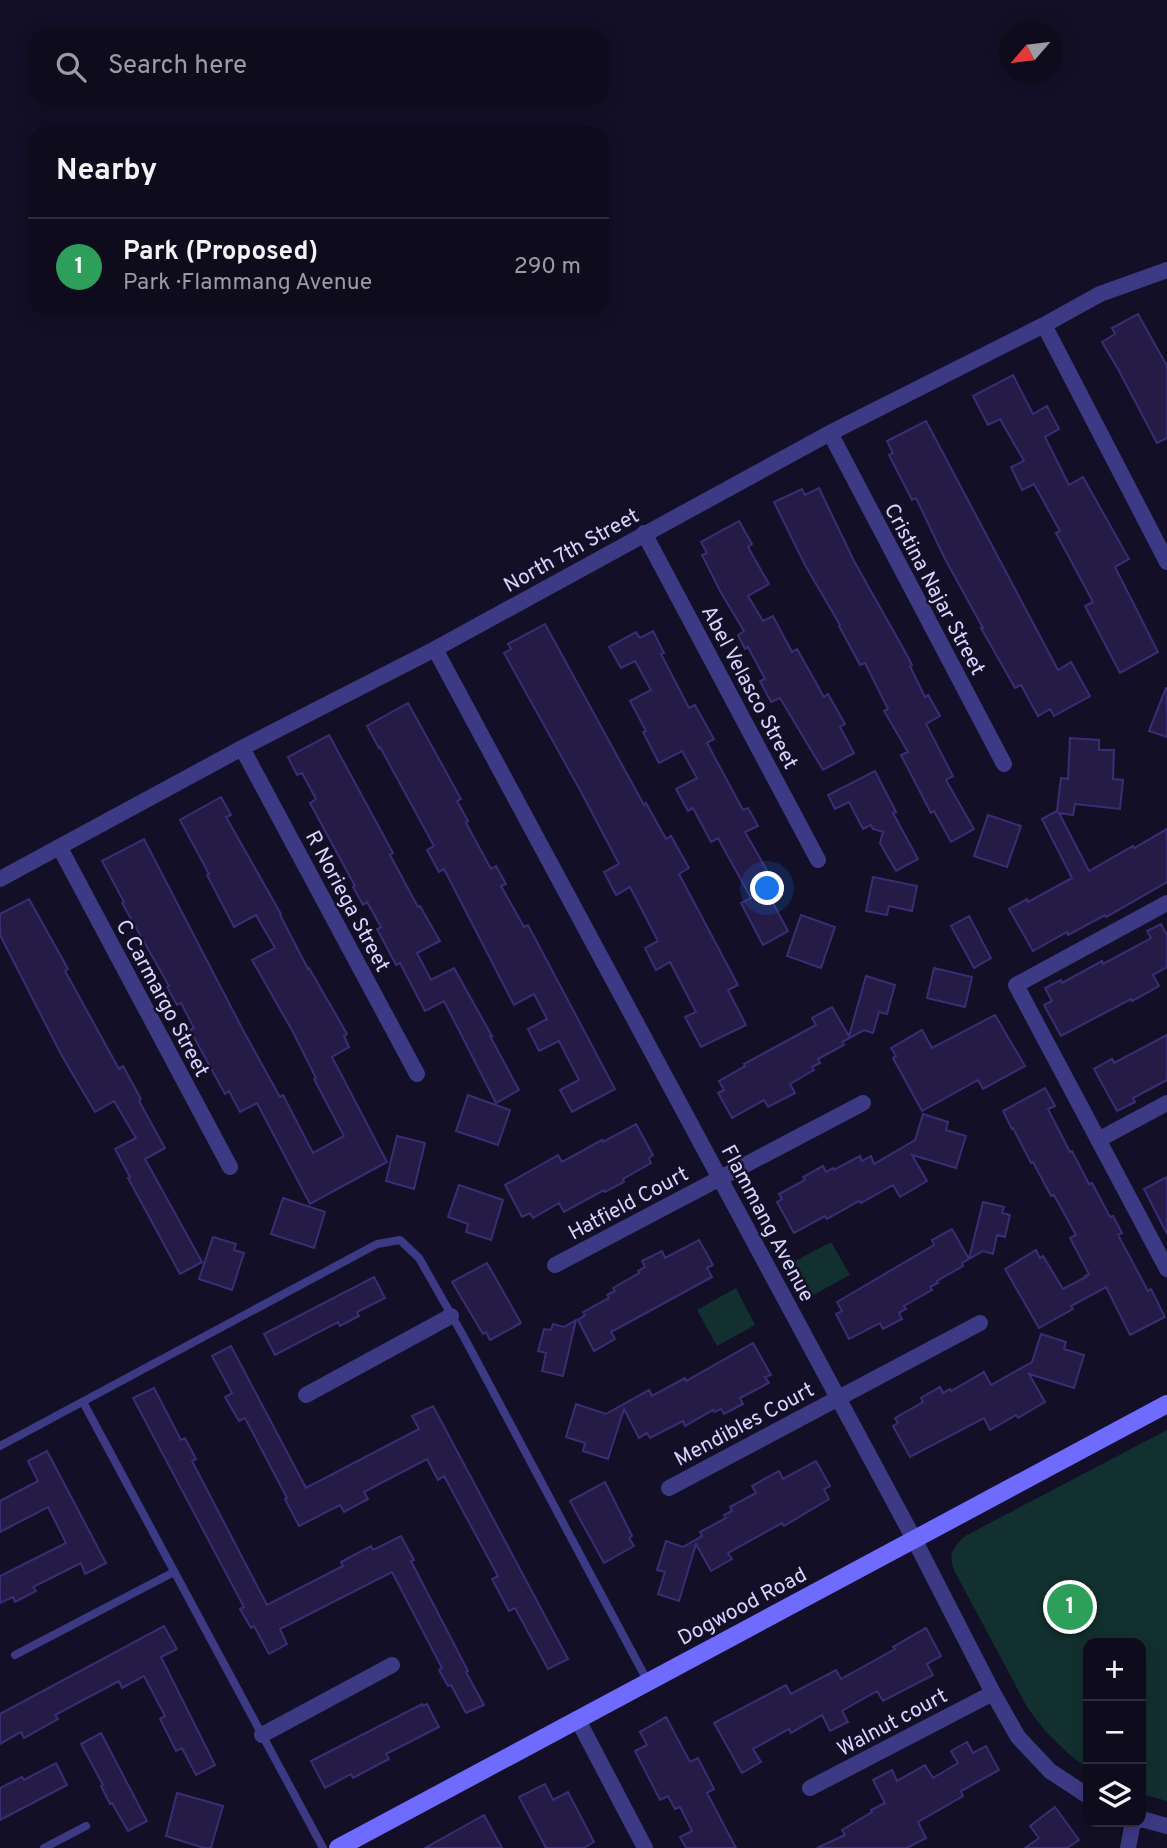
<!DOCTYPE html>
<meta charset="utf-8">
<style>
:root{--surface:#0e0b1c;--page:#171425;--text:#f1f3f6;--muted:#9b9ba3;--line:#2e2b3b;--accent:#b45309}
body{margin:0;font-family:Overpass,sans-serif;background:var(--page);color:var(--text)}
.controls{position:absolute;right:21px;bottom:21px;display:grid;overflow:hidden;border-radius:14px;box-shadow:0 4px 18px #0003}
.controls button{width:63px;height:63px;display:grid;place-items:center;padding:0;border:0;border-bottom:2px solid var(--line);background:var(--surface);color:var(--text);font:35px sans-serif}
.compass{position:absolute;left:999px;top:21px;width:63px;height:63px;border-radius:50%;background:var(--surface);box-shadow:0 4px 18px #0003;rotate:242deg}
.you{position:absolute;left:768px;top:889px;width:24px;height:24px;margin:-18px;border:5px solid #fff;border-radius:50%;background:#1a73e8;box-shadow:0 0 0 10px #1a73e833}
.badge{display:grid;place-items:center;width:46px;height:46px;border-radius:50%;background:var(--accent);color:#fff;font-size:23px;font-weight:700}
.pin{position:absolute;translate:-50% -50%;border:4px solid #fff;box-shadow:0 2px 7px #0006}
.list{margin:0;padding:0;list-style:none}
h2{display:flex;justify-content:space-between;align-items:center;height:91px;margin:0;padding:0 28px;font-size:30px}
h2 small{font-size:23px;font-weight:400;color:var(--muted)}
.list li{display:grid;grid-template-columns:46px 1fr auto;gap:21px;align-items:center;box-sizing:border-box;height:98px;padding:0 28px;border-top:2px solid var(--line)}
.list b{display:block;font-size:26px;white-space:nowrap}
.list p{margin:0;font-size:23px;white-space:nowrap;color:var(--muted)}
.list em{font-size:23px;font-style:normal;color:var(--muted)}
.icon{flex:none;width:38px;height:38px;fill:none;stroke:currentColor;stroke-width:2;stroke-linecap:round;stroke-linejoin:round}
.map{position:relative;flex:none;width:1167px;height:1848px;overflow:hidden}
.search{position:absolute;background:var(--surface);box-shadow:0 4px 18px #0003;left:28px;top:28px;width:581px;height:77px;display:flex;align-items:center;gap:18px;box-sizing:border-box;padding:0 24px;border-radius:21px;color:var(--muted);font-size:26px}
.panel{position:absolute;background:var(--surface);box-shadow:0 4px 18px #0003;left:28px;top:126px;width:581px;height:189px;border-radius:21px}
.map>svg:first-child{display:block}
.green{fill:#12302f}
.building{fill:#241b47;stroke:#3b2d73;stroke-width:2}
.lines{fill:none;stroke-linecap:round;stroke-linejoin:round}
.lane{stroke:#3d3a85;stroke-width:8}
.street{stroke:#3d3a85;stroke-width:16}
.secondary{stroke:#6f6bff;stroke-width:18}
.labels{text-anchor:middle;stroke-width:5;stroke-linejoin:round;paint-order:stroke}
.street-label{font-size:21px;fill:#d9d4ff;stroke:#130f26}
</style>
<div class="map">
<svg width="1167" height="1848" viewBox="0 0 1167 1848">
<rect width="100%" height="100%" fill="#130f26"/>
<path class="green" d="M831,1242L850,1275L808,1298L790,1264Z
M736,1288L755,1325L717,1346L697,1310Z
M1167,1430V1801L1141,1794V1643H1088V1769L1070,1755L1045,1731L1027,1707L954,1570C948,1553 953,1548 965,1536Z"/>
<path class="building" d="M1138,314L1167,366V438L1157,443L1118,369L1102,342L1115,334L1112,328Z
M1013,375L1033,414L1047,406L1059,429L1045,437L1069,485L1083,477L1129,559L1115,567L1158,652L1120,673L1085,606L1093,602L1056,533L1060,531L1034,484L1022,490L1011,467L1024,461L1000,419L988,425L973,396Z
M926,421L1058,670L1071,662L1090,696L1054,716L1050,709L1038,716L1021,685L1015,688L981,628H983L944,557L916,498L912,500L889,455L893,453L887,441Z
M819,488L854,561L908,657L912,665L910,666L925,697L928,695L940,716L926,724L953,776L946,780L974,829L951,842L934,811L931,813L901,755L908,752L884,711L888,709L865,663L860,665L839,626L840,625L805,565L774,502L802,489L805,495Z
M739,521L752,544L748,547L769,584L748,596L763,621L773,616L792,652L797,649L824,697L828,694L845,724L840,727L854,753L823,770L780,698L771,702L760,681L765,679L748,647L745,649L738,635L744,631L720,591L702,555L707,553L701,542Z
M545,624L644,805L646,803L666,839L671,836L689,868L679,874L738,985L728,990L746,1025L701,1047L685,1017L696,1012L670,962L656,970L645,948L658,941L630,887L616,895L604,872L619,864L580,790L504,653L511,649L508,644Z
M653,631L664,653L661,654L689,708L695,705L714,739L707,743L743,810L748,808L758,826L745,832L769,874L760,879L788,931L763,945L741,903L751,898L718,838L711,842L693,808L688,811L676,789L697,778L682,751L659,763L643,732L646,731L630,701L651,690L635,661L621,668L609,647L636,632L640,638Z
M1166,688H1167V737L1149,731Z
M408,703L461,799L457,801L468,821L466,823L491,869L496,866L506,884L501,886L524,927L528,925L615,1089L572,1112L560,1090L579,1080L559,1041L539,1051L528,1029L547,1019L534,994L514,1005L444,869L439,872L427,850L434,846L380,747L379,748L367,726Z
M329,735L393,853L390,855L418,907L420,906L440,941L417,953L431,980L454,968L492,1036H490L519,1090L496,1103L444,1001L425,1011L400,963L396,965L377,929L381,927L367,902L363,905L353,887L355,886L310,803L316,799L302,773L297,775L288,757Z
M1070,738L1099,740V750H1114L1113,779L1123,780L1120,809L1075,804L1073,815L1059,813L1089,871L1133,846L1134,848L1167,829V882L1106,917L1105,915L1068,935L1067,932L1033,951L1009,909L1027,899L1028,902L1072,878L1042,819L1057,811L1061,778L1068,779Z
M875,771L896,812L893,813L918,859L896,871L880,843L883,832L873,829L871,825L863,829L849,802L835,809L828,795Z
M221,797L231,815L226,817L281,914L280,915L308,969L309,968L347,1034L344,1036L349,1047L332,1057L387,1162L310,1204L257,1103L240,1112L229,1091L225,1094L190,1030L194,1028L181,1003L177,1005L167,987L169,986L122,903L124,902L102,861L144,839L244,1032L280,1097L283,1095L313,1153L344,1136L314,1079L316,1078L293,1032L252,960L275,948L256,915L234,927L207,875L209,874L180,820Z
M988,815L1021,826L1007,867L974,856Z
M873,877L917,886L912,911L889,906L887,915L866,911Z
M29,899L68,969L65,971L119,1069L123,1066L141,1099L139,1101L165,1148L145,1159L202,1262L180,1274L128,1178L130,1177L115,1149L136,1138L114,1101L95,1112L62,1056L0,935V914Z
M801,915L835,927L821,968L787,956Z
M969,916L991,958L974,968L951,926Z
M1161,924L1167,935V967L1153,975L1159,986L1132,1001L1131,999L1061,1036L1044,1005L1052,1001L1045,988L1061,980L1062,983L1102,961L1103,964L1144,942L1151,938L1147,931Z
M934,968L972,977L965,1007L927,998Z
M866,976L895,985L887,1014L879,1012L873,1033L864,1030L842,1042L844,1045L818,1059L820,1063L812,1067L814,1070L790,1084L795,1093L768,1107L764,1100L732,1118L718,1093L724,1090L719,1081L745,1066L744,1064L816,1025L812,1018L832,1007L849,1036Z
M995,1015L1025,1066L983,1089L978,1080L922,1111L893,1058L896,1056L891,1048L922,1030L932,1048Z
M1167,1035V1080L1133,1098L1135,1102L1117,1111L1094,1069L1112,1059L1114,1063Z
M1045,1088L1055,1106L1048,1109L1070,1152L1072,1151L1089,1184L1092,1183L1110,1217L1113,1216L1122,1233L1118,1235L1148,1291L1151,1289L1165,1317L1130,1335L1106,1287L1071,1306L1073,1309L1039,1328L1005,1269L1036,1250L1040,1258L1043,1256L1063,1289L1086,1277L1085,1276L1089,1274L1070,1238L1076,1235L1054,1195L1051,1196L1033,1162L1031,1163L1013,1128L1012,1129L1003,1111Z
M468,1095L510,1110L498,1145L456,1131Z
M923,1114L948,1122L946,1130L966,1136L956,1168L912,1155L927,1181L900,1197L893,1185L861,1203L859,1201L827,1219L825,1216L794,1233L777,1202L782,1199L779,1194L805,1180L803,1177L823,1166L826,1172L833,1168L834,1170L860,1156L862,1161L871,1156L874,1164L915,1140Z
M636,1124L653,1155L649,1158L651,1163L623,1179L624,1182L605,1192L604,1190L564,1212L559,1203L533,1218L530,1213L522,1217L505,1185L558,1155L562,1162L602,1140L603,1142Z
M397,1136L425,1143L414,1189L386,1181Z
M1167,1177V1234L1144,1189Z
M459,1185L503,1200L491,1240L466,1232L468,1224L448,1217Z
M283,1198L325,1212L314,1248L271,1234Z
M983,1202L1004,1207L1002,1213L1010,1215L1005,1237L997,1235L993,1254L983,1251L969,1259Z
M952,1229L969,1259L962,1263L963,1266L937,1281L938,1283L930,1287L932,1290L904,1306L906,1309L899,1313L902,1319L883,1329L880,1323L849,1339L836,1314L842,1311L837,1302L934,1245L932,1240Z
M213,1237L236,1244L234,1250L244,1253L232,1290L199,1279Z
M699,1240L713,1265L707,1268L712,1277L611,1332L615,1339L594,1351L578,1320L585,1315L583,1312L609,1298L607,1295L615,1291L613,1288L639,1273L638,1271L645,1267L642,1261L662,1251L665,1258Z
M487,1263L521,1323L490,1340L486,1332L483,1334L452,1282Z
M374,1277L385,1298L357,1312L359,1316L340,1326L338,1322L275,1355L264,1334Z
M576,1320L563,1376L542,1371L546,1353L538,1351L544,1329L551,1330L553,1324L564,1327Z
M1041,1334L1066,1342L1064,1349L1084,1355L1074,1388L1029,1374L1045,1402L1018,1418L1016,1415L990,1430L984,1418L910,1457L893,1426L898,1423L895,1418L923,1402L921,1398L940,1387L943,1393L950,1389L951,1391L984,1372L991,1385L1032,1362Z
M753,1343L771,1375L765,1377L769,1383L740,1398L743,1404L724,1414L721,1409L714,1412L713,1410L685,1426L683,1421L650,1438L647,1433L639,1438L624,1409L608,1459L583,1451L585,1443L566,1437L576,1404L606,1414L649,1390L652,1396L685,1378L686,1381Z
M231,1346L306,1488L419,1429L412,1416L433,1406L568,1659L548,1669L515,1608L509,1611L492,1579L498,1576L444,1476L438,1480L427,1459L364,1492L368,1499L344,1512L340,1505L299,1526L285,1499L287,1498L245,1418L239,1421L225,1397L232,1393L212,1356Z
M154,1388L181,1440L185,1438L196,1459L192,1461L267,1605L343,1566L341,1562L371,1546L373,1550L401,1536L414,1560L411,1561L468,1671L466,1672L484,1705L466,1713L451,1685L448,1686L439,1670L442,1668L392,1572L280,1629L287,1644L269,1654L254,1626L251,1628L240,1609L244,1607L133,1398Z
M47,1451L106,1563L85,1574L81,1563L33,1587L36,1591L15,1602L13,1597L0,1603V1576L66,1543L48,1507L0,1532V1501L38,1481L28,1461Z
M816,1461L830,1486L824,1489L829,1499L784,1526L782,1523L728,1553L732,1559L711,1571L696,1544L679,1601L658,1594L665,1572L657,1570L666,1541L683,1547L702,1536L700,1532L726,1518L724,1515L732,1511L730,1507L756,1493L752,1486L779,1471L783,1479Z
M605,1482L632,1536L629,1538L634,1546L604,1563L570,1501Z
M164,1626L177,1649L161,1657L215,1765L196,1775L182,1748L176,1751L160,1719L165,1716L144,1676L122,1688L119,1681L55,1715L58,1719L24,1738L21,1732L0,1744V1714Z
M926,1628L941,1656L927,1664L933,1675L883,1701L877,1691L842,1711L848,1722L830,1731L822,1715L791,1733L789,1729L753,1749L761,1762L742,1773L714,1723L786,1685L791,1694L836,1670L841,1679L895,1649L893,1647Z
M422,1704L423,1706L427,1704L439,1727L386,1754L389,1759L353,1778L351,1774L325,1788L311,1761Z
M666,1717L690,1762L698,1758L714,1789L707,1793L736,1848H686L680,1837L692,1831L680,1807L675,1809L668,1796L660,1800L635,1751L647,1745L640,1732Z
M101,1733L147,1821L128,1831L112,1803L110,1804L101,1786L103,1785L81,1744Z
M967,1742L973,1753L986,1746L999,1770L961,1791L963,1796L918,1822L926,1838L907,1848H817L845,1835L842,1830L872,1812L871,1810L885,1803L873,1780L892,1770L897,1781L925,1765L933,1778L958,1763L951,1751Z
M56,1763L67,1785L0,1820V1788L22,1777L24,1780Z
M545,1784L553,1800L568,1792L594,1842L584,1848H546L519,1797Z
M177,1793L223,1806L211,1848H204L166,1836Z
M1055,1807L1079,1840L1067,1848H1025L1039,1838L1030,1826Z
M484,1815L502,1848H425Z"/>
<g class="lines">
<path class="lane" d="M83,1402L323,1848
M0,1446L377,1244L400,1240L419,1258L465,1339L648,1682
M15,1655L174,1572
M44,1848L86,1826"/>
<path class="street" d="M1044,325L1167,562
M830,433L1004,764
M644,533L818,860
M435,649L914,1539L993,1693L1018,1737L1050,1771L1088,1796
M242,748L417,1074
M60,848L230,1167
M0,879L242,748L435,649L830,433L1044,325L1100,294L1167,270
M1167,903L1016,985L1167,1269
M1098,1140L1167,1103
M555,1265L863,1103
M306,1395L451,1316
M669,1488L980,1323
M578,1720L645,1848
M262,1735L392,1665
M810,1788L993,1693
M1141,1819L1167,1826
M1128,1848L1133,1822"/>
<path class="secondary" d="M338,1848L1167,1404"/>
</g>
<g class="labels">
<g class="street-label">
<text transform="translate(571 550) rotate(-29)" y="7">North 7th Street</text>
<text transform="translate(935 589) rotate(62)" y="7">Cristina Najar Street</text>
<text transform="translate(750 687) rotate(62)" y="7">Abel Velasco Street</text>
<text transform="translate(348 901) rotate(62)" y="7">R Noriega Street</text>
<text transform="translate(163 998) rotate(62)" y="7">C Carmargo Street</text>
<text transform="translate(628 1203) rotate(-28)" y="7">Hatfield Court</text>
<text transform="translate(768 1223) rotate(62)" y="7">Flammang Avenue</text>
<text transform="translate(744 1424) rotate(-28)" y="7">Mendibles Court</text>
<text transform="translate(742 1606) rotate(-28)" y="7">Dogwood Road</text>
<text transform="translate(892 1722) rotate(-28)" y="7">Walnut court</text>
</g>
</g>
</svg>
<div class="controls">
<button>+</button>
<button>−</button>
<button><svg class="icon" aria-label="layers" viewBox="0 0 24 24"><path d="M12 4l9 5-9 5-9-5zM3 14l9 5 9-5"/></svg></button>
</div>
<svg class="compass" viewBox="-18 -18 36 36"><path d="M0-13l5 13h-10z" fill="#e53935"/><path d="M0 13l5-13h-10z" fill="#9b9ba3"/></svg>
<div class="you"></div>
<div class="pin badge" style="left:1070px;top:1607px;background:#2e9e5b">1</div>
<div class="search"><svg class="icon" aria-label="search" viewBox="0 0 24 24"><circle cx="10" cy="10" r="6"/><path d="M15 15l6 6"/></svg>Search here</div>
<section class="panel">
<h2>Nearby<small></small></h2>
<ul class="list">
<li><span class="badge" style="background:#2e9e5b">1</span><div><b>Park (Proposed)</b><p>Park · Flammang Avenue</p></div><em>290 m</em></li>
</ul>
</section>
</div>
